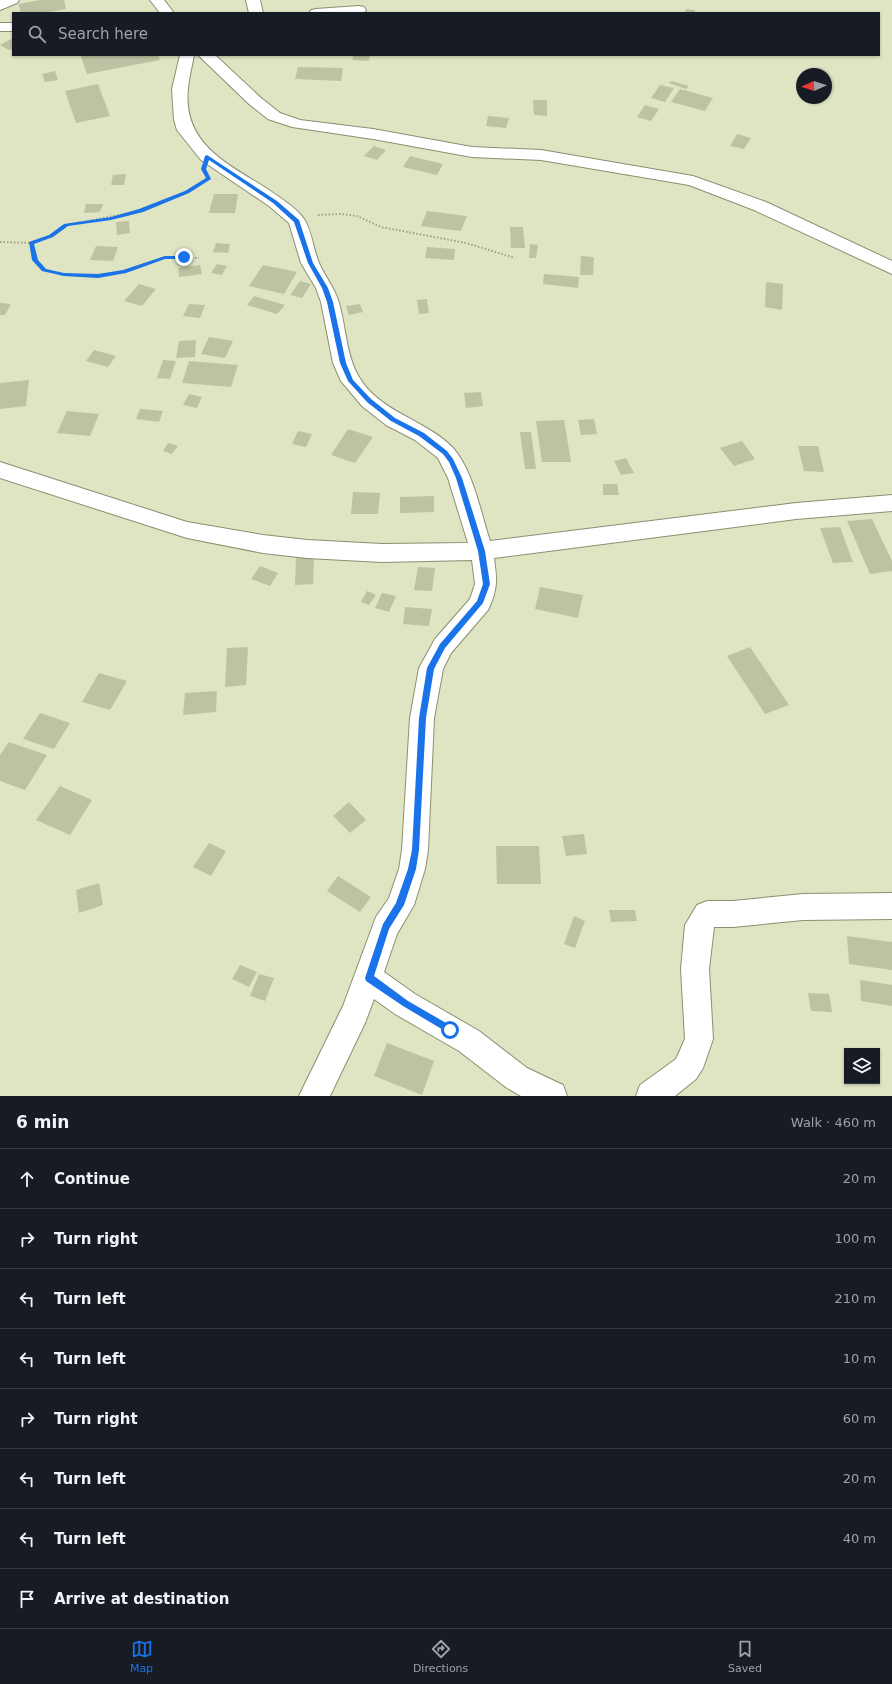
<!DOCTYPE html>
<meta charset="utf-8">
<style>
:root{--surface:#171b24;--page:#20242c;--text:#f1f3f6;--muted:#9ea1a6;--line:#363941;--accent:#1a73e8}
body{margin:0;font-family:"DejaVu Sans",sans-serif;background:var(--page);color:var(--text)}
.controls{position:absolute;right:12px;bottom:12px;display:grid;overflow:hidden;border-radius:0px;box-shadow:0 1px 3px #0004}
.controls button{width:36px;height:36px;display:grid;place-items:center;padding:0;border:0;border-bottom:1px solid var(--line);background:var(--surface);color:var(--text);font:20px sans-serif}
.compass{position:absolute;left:796px;top:68px;width:36px;height:36px;border-radius:50%;background:var(--surface);box-shadow:0 1px 3px #0004;rotate:267deg}
.stop{position:absolute;width:12px;height:12px;margin:-9px;border:3px solid #1a73e8;border-radius:50%;background:#fff}
.stop.end{background:#1a73e8;border-color:#fff;box-shadow:0 1px 4px #0008}
.list{margin:0;padding:0;list-style:none}
h2{display:flex;justify-content:space-between;align-items:center;height:52px;margin:0;padding:0 16px;font-size:17px}
h2 small{font-size:13px;font-weight:400;color:var(--muted)}
.list li{display:grid;grid-template-columns:26px 1fr auto;gap:12px;align-items:center;box-sizing:border-box;height:60px;padding:0 16px;border-top:1px solid var(--line)}
.list b{display:block;font-size:15px;white-space:nowrap}
.list em{font-size:13px;font-style:normal;color:var(--muted)}
.icon{flex:none;width:22px;height:22px;fill:none;stroke:currentColor;stroke-width:2;stroke-linecap:round;stroke-linejoin:round}
.map{position:relative;flex:none;width:892px;height:1096px;overflow:hidden}
.search{position:absolute;background:var(--surface);box-shadow:0 1px 3px #0004;left:12px;right:12px;top:12px;height:44px;display:flex;align-items:center;gap:10px;box-sizing:border-box;padding:0 14px;border-radius:0px;color:var(--muted);font-size:15px}
.sheet{height:532px;background:var(--surface)}
nav{display:flex;justify-content:space-around;align-items:center;box-sizing:border-box;height:56px;border-top:1px solid var(--line);background:var(--surface);font-size:11px;color:var(--muted)}
nav a{display:grid;justify-items:center;gap:2px}
nav .on{color:var(--accent)}
.map>svg:first-child{display:block}
.building{fill:#bdc2a2}
.lines{fill:none;stroke-linecap:round;stroke-linejoin:round}
.minor-casing{stroke:#8b8f70;stroke-width:2}
.path{stroke:#9ea288;stroke-width:2;stroke-dasharray:1.5 2;stroke-linecap:butt}
.minor{fill:#fff;fill-rule:evenodd}
.route{fill:#1a73e8}
</style>
<div class="map">
<svg width="892" height="1096" viewBox="0 0 892 1096">
<rect width="100%" height="100%" fill="#dfe4c3"/>
<path class="building" d="M40,0H64L66,9L43,13H21L18,4Z
M686,9L695,10V13H685Z
M13,38V48L9,50L0,45Z
M87,55H158L160,60L87,74L81,56Z
M354,55H370L369,61L352,60Z
M298,67L343,68L341,81L295,79Z
M55,71L58,80L45,82L42,74Z
M671,81L689,86L686,89L669,83Z
M98,84L110,116L76,123L65,91Z
M660,85L674,88L665,102L651,98Z
M680,89L713,98L705,111L671,102Z
M533,100H547V116L534,115Z
M645,105L659,109L651,121L637,117Z
M488,116L509,118L506,128L486,126Z
M737,134L751,138L744,149L730,146Z
M374,146L386,150L377,160L364,156Z
M410,156L443,164L437,175L403,167Z
M126,174L124,185H111L113,175Z
M214,194H238L235,213H209Z
M86,204H103L100,212L84,213Z
M427,211L467,216L461,231L421,226Z
M129,221L130,233L117,235L116,222Z
M510,227H523L525,248H511Z
M216,243L230,244L228,253L213,252Z
M530,244L538,245L536,258H529Z
M96,246L118,247L113,261L90,260Z
M427,247L455,249L454,260L425,258Z
M581,256L594,257L593,275H580Z
M217,264L227,266L222,275L211,273Z
M200,265L202,274L179,277L178,268Z
M263,265L297,272L284,294L249,286Z
M544,274L579,277L578,288L543,284Z
M300,281L311,284L302,298L290,295Z
M766,282L783,284L782,310L765,307Z
M139,284L156,289L142,306L124,301Z
M254,296L285,305L277,314L247,305Z
M427,299L429,313L419,314L417,300Z
M0,303L11,304L5,315H0Z
M189,304L205,305L200,318L183,316Z
M360,304L363,312L349,315L346,306Z
M209,337L233,341L225,358L201,354Z
M196,340L195,357L176,358L179,341Z
M94,350L116,356L108,367L86,361Z
M163,360L176,361L170,379L157,378Z
M189,361L238,365L231,387L182,383Z
M29,380L26,406L0,409V383Z
M481,392L483,406L466,408L464,393Z
M189,394L202,397L197,408L183,405Z
M140,409L163,411L159,422L136,419Z
M67,411L99,414L90,436L57,433Z
M594,419L597,434L581,435L578,420Z
M564,420L571,462H542L536,421Z
M348,429L373,437L355,463L331,455Z
M298,431L312,434L306,447L292,444Z
M520,432H531L536,469H525Z
M742,441L755,459L734,466L720,448Z
M168,443L178,446L172,454L163,451Z
M798,446H818L824,472L804,471Z
M626,458L634,473L621,475L614,461Z
M603,484H617L619,495H603Z
M353,492L380,493L378,514H351Z
M434,496V512L400,513V497Z
M872,519L892,561V571L870,574L847,521Z
M840,527L853,562L833,563L820,528Z
M314,557L313,584L295,585L296,558Z
M260,566L278,573L270,586L251,579Z
M418,567L435,568L432,591L414,590Z
M540,587L583,595L578,618L535,609Z
M367,591L376,595L369,605L361,602Z
M382,593L396,596L389,612L375,608Z
M405,607L432,609L429,626L403,624Z
M248,647L246,685L225,687L227,648Z
M750,647L789,705L765,714L727,656Z
M99,673L127,681L110,710L82,702Z
M217,691L216,712L183,715L185,693Z
M40,713L70,723L54,749L23,739Z
M9,742L47,755L25,790L0,781V755Z
M60,786L92,800L70,835L36,820Z
M349,802L366,820L350,833L333,816Z
M584,834L587,854L566,856L562,836Z
M209,843L226,851L211,876L193,867Z
M496,846H539L541,884H497Z
M338,876L371,897L360,912L327,891Z
M99,883L103,905L79,913L76,890Z
M609,910H635L637,921L611,922Z
M574,916L585,921L575,948L564,944Z
M847,936L892,942V970L849,964Z
M240,965L257,972L249,987L232,979Z
M259,974L274,978L265,1001L250,996Z
M860,980L892,985V1006L861,1001Z
M808,993L829,994L832,1012L811,1011Z
M387,1043L434,1061L422,1095L374,1076Z"/>
<g class="lines">
<defs>
<path id="minor" d="M0,0H19L17,3L0,10Z
M150,0H164L174,13H160Z
M246,0H260L263,13H249Z
M359,6L364,7L366,10L364,13H309L311,10L316,9Z
M0,23H13V31H0Z
M180,55H194C192,66 189,77 188,88C182,145 229,164 269,190C280,198 297,208 304,219C312,231 313,249 319,263C325,277 335,288 339,303C346,327 346,355 359,377C380,413 427,420 453,448C473,470 481,514 490,541L796,503L892,495V511L796,519L494,558C497,580 498,589 488,610L451,653L443,669L434,718L428,850L425,869L414,905L397,934L384,972L415,994L479,1031L527,1068L563,1085L567,1096H521L507,1088L459,1051L395,1014L374,999L365,1023L330,1096H299L343,1006L376,917L389,898L399,869L402,850L410,718L419,668L435,639L470,599L475,584L472,560L382,562L307,558L263,553L187,538L0,478V462L187,522L263,535L307,540L382,544L468,543L448,478L438,458L415,440L386,425L362,406L341,381L333,363L321,302L316,288L301,263L289,223L269,206L201,160L177,130L174,120L172,89Z
M198,55H215L261,98L280,113L300,120L373,129L472,147L541,150L693,176L766,202L892,261V274L754,210L689,185L541,160L472,157L373,139L292,127L268,119L249,104Z
M892,893V919L803,920L733,927H714L709,969L713,1039L703,1068L696,1079L675,1096H636L640,1085L676,1059L685,1039L681,969L685,925L697,905L707,901H733L803,894Z"/>
</defs>
<use href="#minor" class="minor-casing"/>
<path class="path" d="M318,215L341,214L357,216L381,227L466,243L515,258
M0,242L31,243L51,236L66,225L141,211L187,192L206,180
M31,243L35,260L44,270L64,275L98,276L124,272L165,257L199,258"/>
<use href="#minor" class="minor"/>
</g>
<path class="route" d="M207,155L277,201L299,220L313,263L328,288L333,302L346,363L353,380L371,399L395,418L424,433L447,451L453,459L462,478L485,551L490,584L483,603L445,648L434,669L426,718L419,850L416,869L404,905L389,929L374,976L408,1001L453,1027V1033L450,1034L403,1006L366,981L365,978L383,924L396,903L408,869L412,850L419,718L427,668L440,644L477,601L483,584L478,551L456,478L449,462L443,454L419,436L391,421L367,402L348,381L340,363L327,302L322,288L308,263L294,222L273,203L209,160L206,169L211,179L189,193L143,212L111,220L68,226L53,237L34,244L38,260L46,269L64,273L98,274L123,270L165,256H184L185,259H165L126,273L98,278L64,276L42,271L32,260L29,242L49,235L64,224L111,217L139,209L185,191L206,178L201,169L205,156Z"/>
</svg>
<div class="controls">
<button><svg class="icon" aria-label="layers" viewBox="0 0 24 24"><path d="M12 4l9 5-9 5-9-5zM3 14l9 5 9-5"/></svg></button>
</div>
<svg class="compass" viewBox="-18 -18 36 36"><path d="M0-13l5 13h-10z" fill="#e53935"/><path d="M0 13l5-13h-10z" fill="#9ea1a6"/></svg>
<div class="stop" style="left:450px;top:1030px"></div>
<div class="stop end" style="left:184px;top:257px"></div>
<div class="search"><svg class="icon" aria-label="search" viewBox="0 0 24 24"><circle cx="10" cy="10" r="6"/><path d="M15 15l6 6"/></svg>Search here</div>
</div>
<section class="sheet">
<h2>6 min<small>Walk · 460 m</small></h2>
<ul class="list">
<li><svg class="icon" aria-label="ahead" viewBox="0 0 24 24"><path d="M12 20V5M6 11l6-6 6 6"/></svg><div><b>Continue</b></div><em>20 m</em></li>
<li><svg class="icon" aria-label="right" viewBox="0 0 24 24"><path d="M7 20v-9h11M14 6l5 5-5 5"/></svg><div><b>Turn right</b></div><em>100 m</em></li>
<li><svg class="icon" aria-label="left" viewBox="0 0 24 24"><path d="M17 20v-9H6M10 6l-5 5 5 5"/></svg><div><b>Turn left</b></div><em>210 m</em></li>
<li><svg class="icon" aria-label="left" viewBox="0 0 24 24"><path d="M17 20v-9H6M10 6l-5 5 5 5"/></svg><div><b>Turn left</b></div><em>10 m</em></li>
<li><svg class="icon" aria-label="right" viewBox="0 0 24 24"><path d="M7 20v-9h11M14 6l5 5-5 5"/></svg><div><b>Turn right</b></div><em>60 m</em></li>
<li><svg class="icon" aria-label="left" viewBox="0 0 24 24"><path d="M17 20v-9H6M10 6l-5 5 5 5"/></svg><div><b>Turn left</b></div><em>20 m</em></li>
<li><svg class="icon" aria-label="left" viewBox="0 0 24 24"><path d="M17 20v-9H6M10 6l-5 5 5 5"/></svg><div><b>Turn left</b></div><em>40 m</em></li>
<li><svg class="icon" aria-label="arrive" viewBox="0 0 24 24"><path d="M6 21V4h12l-3 4 3 4H6"/></svg><div><b>Arrive at destination</b></div></li>
</ul>
</section>
<nav>
<a class="on"><svg class="icon" aria-label="map" viewBox="0 0 24 24"><path d="M3 6l6-2 6 2 6-2v14l-6 2-6-2-6 2zM9 4v14M15 6v14"/></svg>Map</a>
<a><svg class="icon" aria-label="directions" viewBox="0 0 24 24"><path d="M12 3l9 9-9 9-9-9zM9 14v-3h6M13 9l2 2-2 2"/></svg>Directions</a>
<a><svg class="icon" aria-label="saved" viewBox="0 0 24 24"><path d="M7 4h10v16l-5-4-5 4z"/></svg>Saved</a>
</nav>
